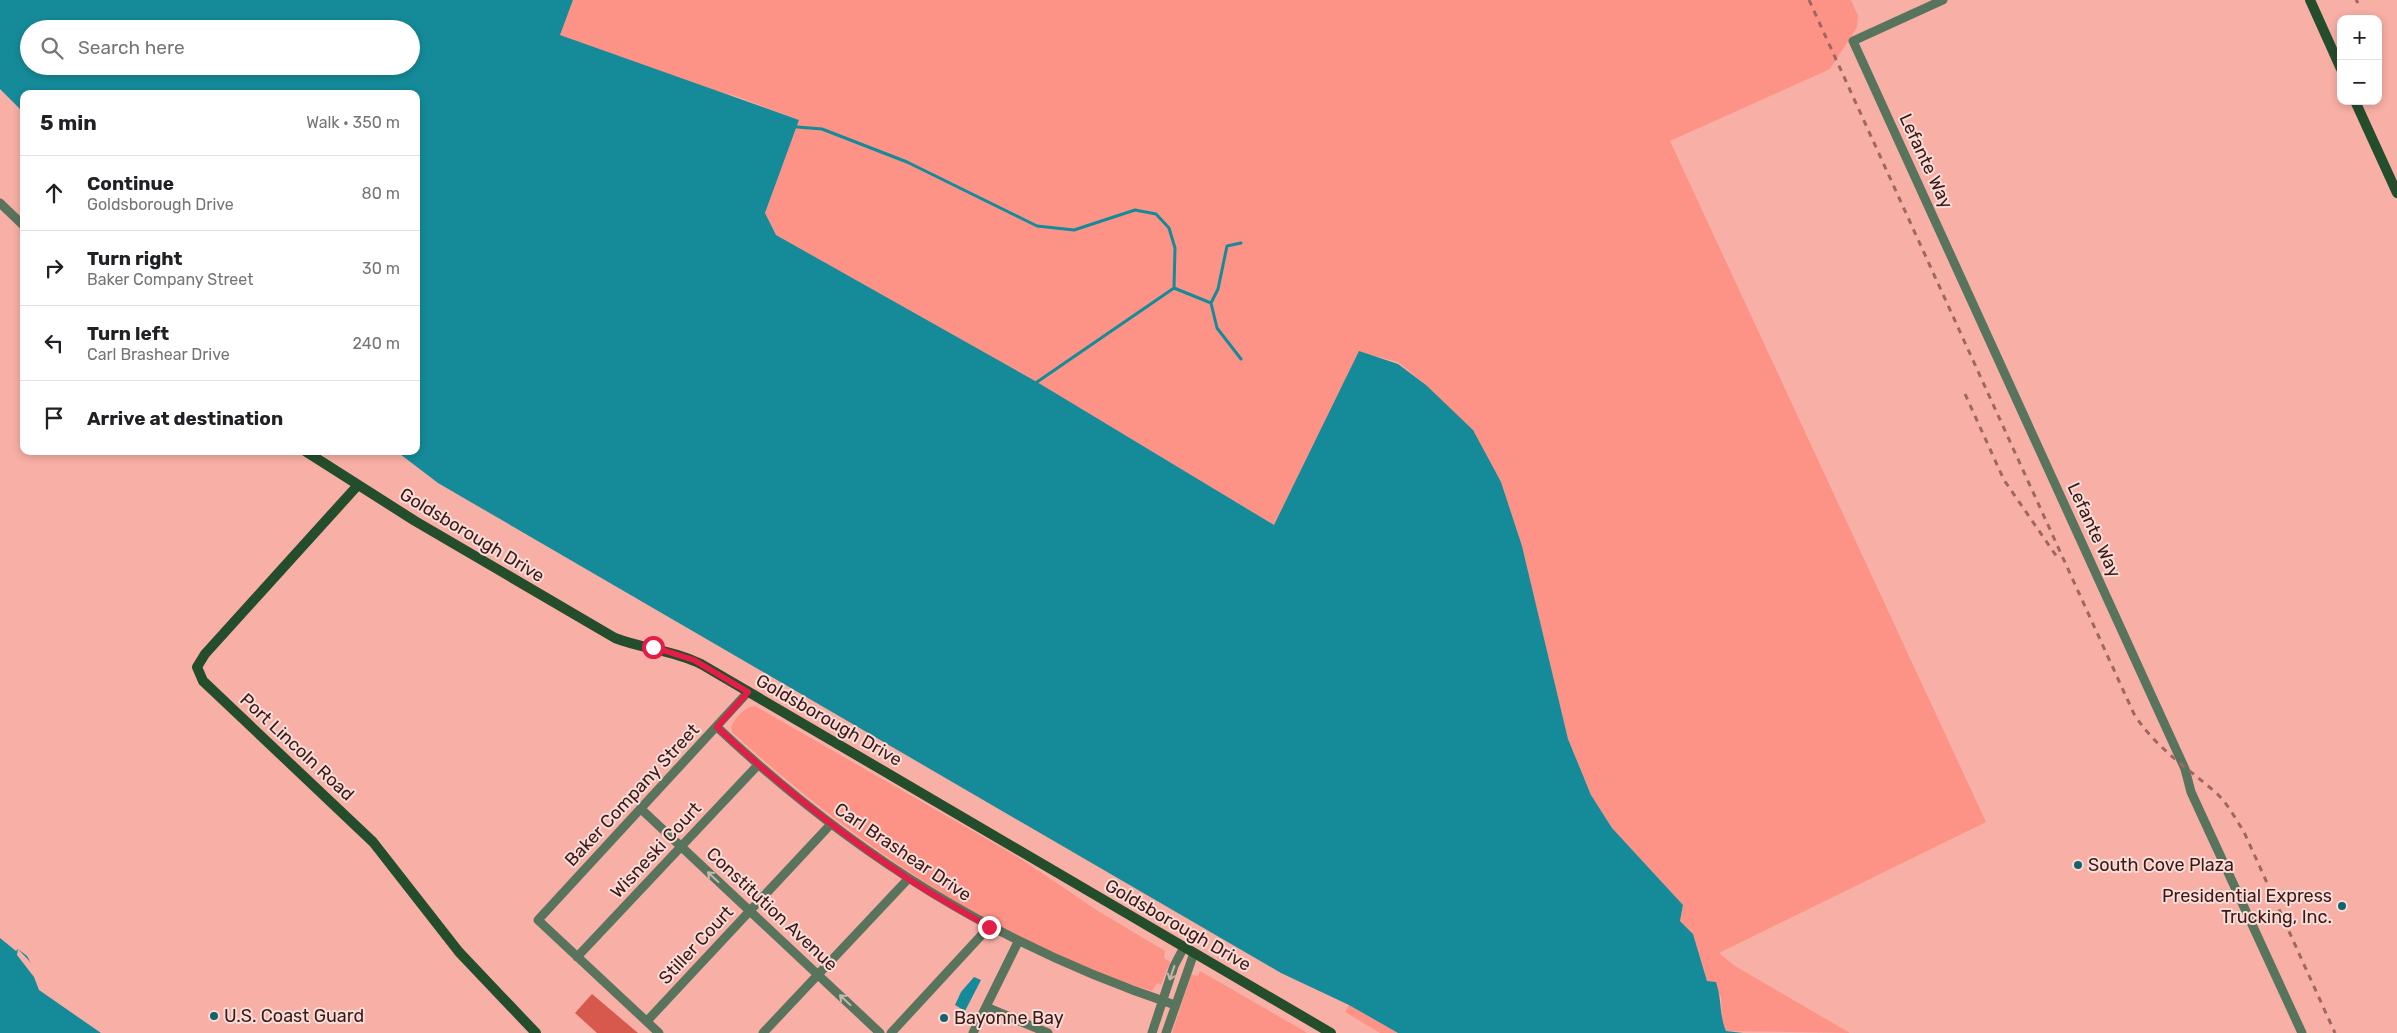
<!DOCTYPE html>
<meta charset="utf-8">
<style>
:root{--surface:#fff;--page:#f6f6f6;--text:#202124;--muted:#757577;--line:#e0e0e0}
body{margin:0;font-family:Rubik,sans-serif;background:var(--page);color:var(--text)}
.controls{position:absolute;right:15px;top:15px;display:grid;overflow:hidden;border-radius:10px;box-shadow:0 2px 8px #0003}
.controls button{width:45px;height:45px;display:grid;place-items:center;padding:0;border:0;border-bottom:1px solid var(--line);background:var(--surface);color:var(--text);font:25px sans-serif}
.stop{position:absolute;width:15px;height:15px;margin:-11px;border:4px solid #e11d48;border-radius:50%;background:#fff}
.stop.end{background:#e11d48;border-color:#fff;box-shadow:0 1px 5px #0008}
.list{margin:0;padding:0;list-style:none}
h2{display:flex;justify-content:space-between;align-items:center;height:65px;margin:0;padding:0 20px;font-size:21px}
h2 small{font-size:16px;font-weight:400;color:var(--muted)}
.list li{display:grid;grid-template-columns:32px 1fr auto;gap:15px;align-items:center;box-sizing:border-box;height:75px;padding:0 20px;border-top:1px solid var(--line)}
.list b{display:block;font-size:19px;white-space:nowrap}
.list p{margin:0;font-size:16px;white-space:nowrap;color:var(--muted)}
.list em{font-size:16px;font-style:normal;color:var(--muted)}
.icon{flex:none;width:28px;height:28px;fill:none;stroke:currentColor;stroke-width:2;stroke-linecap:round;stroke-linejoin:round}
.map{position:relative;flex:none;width:2397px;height:1033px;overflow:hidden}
.search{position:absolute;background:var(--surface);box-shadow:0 2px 8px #0003;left:20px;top:20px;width:400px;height:55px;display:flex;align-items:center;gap:12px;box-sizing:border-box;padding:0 18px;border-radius:28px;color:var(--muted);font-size:19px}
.panel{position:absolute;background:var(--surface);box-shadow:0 2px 8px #0003;left:20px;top:90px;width:400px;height:365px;border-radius:10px}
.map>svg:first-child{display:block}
.green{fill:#fd9386}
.forest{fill:#d7594d}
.water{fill:#158b99;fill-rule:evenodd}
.pier{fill:#f8afa5}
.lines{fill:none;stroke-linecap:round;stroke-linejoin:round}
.stream{stroke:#158b99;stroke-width:3}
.street{stroke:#59745c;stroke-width:9}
.secondary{stroke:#244d2c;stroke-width:10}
.rail{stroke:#9e6861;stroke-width:3;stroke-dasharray:6 6;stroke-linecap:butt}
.oneway{stroke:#c2b8ad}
.route{stroke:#e11d48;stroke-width:6}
.poi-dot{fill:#15626c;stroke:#faddd9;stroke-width:2}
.labels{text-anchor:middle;stroke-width:4;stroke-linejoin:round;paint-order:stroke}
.street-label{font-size:18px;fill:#3b1916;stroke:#faddd9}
.poi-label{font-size:18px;fill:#3b1916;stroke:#faddd9;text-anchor:start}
</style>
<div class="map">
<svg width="2397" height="1033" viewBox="0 0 2397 1033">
<rect width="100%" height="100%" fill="#f8afa5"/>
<path class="green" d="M573,0H1851L1858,16L1857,27L1830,69L1670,141L1986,822L1719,953L1735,966L1850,1033L1726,1031L1722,1021L1721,996L1707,981L1693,934L1680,921L1683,905L1612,828L1591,795L1568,739L1522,546L1501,482L1426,385L1398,362L1359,352L1274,525L1037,382L776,235L765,213L799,120L736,96L716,91L559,35Z
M755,706L1018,857L1098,911L1165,951L1164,958L1170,962L1161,985L1157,983L1152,991C1003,949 846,836 733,733L731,727C736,717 744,707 755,706Z
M1200,971L1304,1031L1307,1033H1172L1191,975L1198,976Z
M1349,1005L1398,1033H1380L1345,1012Z"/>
<path class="forest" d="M592,994L638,1033H597L575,1013Z"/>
<path class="water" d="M0,0H573L560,35L799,120L765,213L776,235L1037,382L1274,525L1359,351L1398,364L1426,385L1473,430L1501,482L1522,546L1568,739L1591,795L1612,828L1683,905L1680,921L1693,934L1707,981L1716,982C1722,999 1719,1015 1726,1031L1743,1033H1398L1349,1005L1281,973L438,483L396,451H416V94H24V113L0,89ZM29,29H411V66H29Z
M0,938L16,951L18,949L27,956L42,983L107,1033H0Z
M974,977L981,980L965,1011L955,1005L961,992Z"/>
<path class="pier" d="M18,949L36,968L44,981L90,1015L109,1033H101L39,990L34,977L17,955Z"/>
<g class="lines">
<path class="stream" d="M797,127L822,129L907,162L1037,226L1074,230L1135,210L1156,214L1169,228L1175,248L1174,288L1037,382
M1174,288L1211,303L1217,328L1241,359
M1211,303L1218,289L1227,246L1241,243"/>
<path class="street" d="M1943,0L1853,41L2185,769L2191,792L2302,1033
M0,203L24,226
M717,727C853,855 998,946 1175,1005
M641,809L880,1033
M577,957L758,765
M986,1007L1048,1033
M647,1021L831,824
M659,1033L538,920L748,692
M763,1033L908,879
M891,1033L989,927
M973,1033L1018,942
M1152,1033L1174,966L1184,947
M1166,1033L1194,953"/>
<path class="secondary" d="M2310,0L2341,69
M2355,101L2397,193
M305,451L415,521L615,638C643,649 673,650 701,664L1331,1033
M358,485L205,654L197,667L203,681L373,842L459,952L536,1033"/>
<path class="rail" d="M1809,0L2134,714C2155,747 2185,766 2214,791C2227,802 2235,818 2244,832L2335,1033
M2356,0L2358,3
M1965,394L2004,480L2057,557"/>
</g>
<defs><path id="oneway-shaft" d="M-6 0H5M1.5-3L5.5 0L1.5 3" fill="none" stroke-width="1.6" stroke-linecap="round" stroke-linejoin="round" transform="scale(1.25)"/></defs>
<g class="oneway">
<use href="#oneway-shaft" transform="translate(713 877) rotate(-137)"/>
<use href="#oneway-shaft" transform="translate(1172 973) rotate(109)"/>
<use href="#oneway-shaft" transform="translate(845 1000) rotate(-137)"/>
</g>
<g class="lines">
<path class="route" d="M653,647L694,660L748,692L717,727C776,783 840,833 907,878C934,896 962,911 989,927"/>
</g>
<g class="poi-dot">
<circle cx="2078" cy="865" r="5"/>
<circle cx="2342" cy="906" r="5"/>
<circle cx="214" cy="1016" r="5"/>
<circle cx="944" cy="1018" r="5"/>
</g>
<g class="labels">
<g class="street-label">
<text transform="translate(1926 161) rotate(65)" y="6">Lefante Way</text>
<text transform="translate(2094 530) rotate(65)" y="6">Lefante Way</text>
<text transform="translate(472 535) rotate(31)" y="6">Goldsborough Drive</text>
<text transform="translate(829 720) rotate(30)" y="6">Goldsborough Drive</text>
<text transform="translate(297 747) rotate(43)" y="6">Port Lincoln Road</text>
<text transform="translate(632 795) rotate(-47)" y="6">Baker Company Street</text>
<text transform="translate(656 850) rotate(-47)" y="6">Wisneski Court</text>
<text transform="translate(903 852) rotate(34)" y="6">Carl Brashear Drive</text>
<text transform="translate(772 909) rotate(43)" y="6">Constitution Avenue</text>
<text transform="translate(1178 925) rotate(30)" y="6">Goldsborough Drive</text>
<text transform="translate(696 945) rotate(-47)" y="6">Stiller Court</text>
</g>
<g class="poi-label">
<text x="2088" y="871">South Cove Plaza</text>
<text x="2332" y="902" text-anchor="end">Presidential Express<tspan x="2332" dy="21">Trucking, Inc.</tspan></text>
<text x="224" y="1022">U.S. Coast Guard</text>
<text x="954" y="1024">Bayonne Bay</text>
</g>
</g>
</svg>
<div class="controls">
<button>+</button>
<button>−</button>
</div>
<div class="stop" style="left:653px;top:647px"></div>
<div class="stop end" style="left:989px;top:927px"></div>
<div class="search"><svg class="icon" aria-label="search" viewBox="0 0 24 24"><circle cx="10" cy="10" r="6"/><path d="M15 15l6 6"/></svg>Search here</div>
<section class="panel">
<h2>5 min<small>Walk · 350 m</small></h2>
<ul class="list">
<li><svg class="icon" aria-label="ahead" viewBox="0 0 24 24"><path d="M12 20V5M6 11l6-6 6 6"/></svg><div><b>Continue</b><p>Goldsborough Drive</p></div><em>80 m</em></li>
<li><svg class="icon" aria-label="right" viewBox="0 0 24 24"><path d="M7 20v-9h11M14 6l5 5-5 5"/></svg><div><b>Turn right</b><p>Baker Company Street</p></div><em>30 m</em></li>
<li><svg class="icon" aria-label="left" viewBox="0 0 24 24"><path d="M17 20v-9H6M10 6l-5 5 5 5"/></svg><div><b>Turn left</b><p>Carl Brashear Drive</p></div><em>240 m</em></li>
<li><svg class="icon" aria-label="arrive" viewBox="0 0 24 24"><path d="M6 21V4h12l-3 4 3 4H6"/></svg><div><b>Arrive at destination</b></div></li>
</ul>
</section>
</div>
